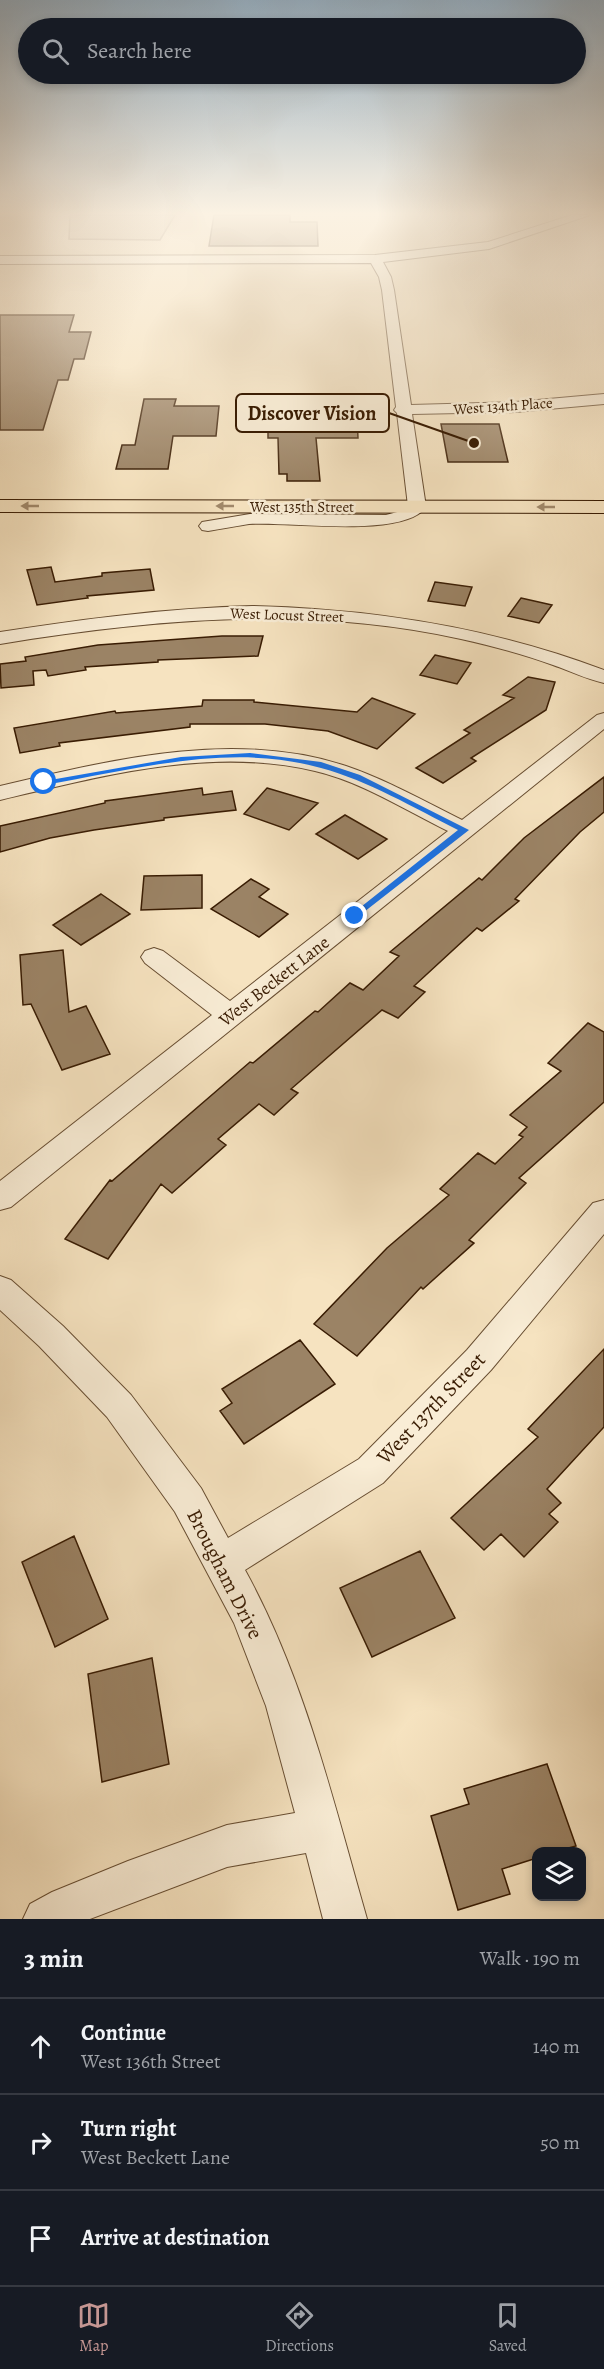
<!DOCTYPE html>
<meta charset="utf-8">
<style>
:root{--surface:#171b24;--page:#242831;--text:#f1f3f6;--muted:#9ea1a6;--line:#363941;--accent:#c59692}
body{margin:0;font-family:Alegreya,serif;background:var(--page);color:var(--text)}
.controls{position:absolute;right:18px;bottom:18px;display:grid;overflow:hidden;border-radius:12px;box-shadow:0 3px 9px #0003}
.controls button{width:54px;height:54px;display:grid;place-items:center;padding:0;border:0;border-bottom:2px solid var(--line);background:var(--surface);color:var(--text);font:30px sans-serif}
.stop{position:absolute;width:18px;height:18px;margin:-14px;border:4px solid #1a73e8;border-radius:50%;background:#fff}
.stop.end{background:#1a73e8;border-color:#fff;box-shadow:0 2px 6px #0008}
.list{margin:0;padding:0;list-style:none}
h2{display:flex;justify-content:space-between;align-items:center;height:78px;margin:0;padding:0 24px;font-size:26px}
h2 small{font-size:20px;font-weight:400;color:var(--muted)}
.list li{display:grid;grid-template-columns:39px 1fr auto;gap:18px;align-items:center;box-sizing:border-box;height:96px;padding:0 24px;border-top:2px solid var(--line)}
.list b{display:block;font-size:22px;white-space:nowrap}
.list p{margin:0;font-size:20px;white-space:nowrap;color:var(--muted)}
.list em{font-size:20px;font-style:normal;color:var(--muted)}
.icon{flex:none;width:33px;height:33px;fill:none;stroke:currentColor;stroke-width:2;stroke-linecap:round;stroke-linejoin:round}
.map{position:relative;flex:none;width:604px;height:1919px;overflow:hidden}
.search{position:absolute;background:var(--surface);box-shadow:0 3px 9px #0003;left:18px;right:18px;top:18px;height:66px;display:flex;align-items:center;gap:15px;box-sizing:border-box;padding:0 21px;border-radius:33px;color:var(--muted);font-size:22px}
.sheet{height:366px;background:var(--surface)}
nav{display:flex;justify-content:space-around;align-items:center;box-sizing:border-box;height:84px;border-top:2px solid var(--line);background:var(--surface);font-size:16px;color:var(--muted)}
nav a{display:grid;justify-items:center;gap:3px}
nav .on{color:var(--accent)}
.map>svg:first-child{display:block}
.green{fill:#d6c1a0;stroke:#886e52;stroke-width:1.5}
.building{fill:#9b8365;stroke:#391c03;stroke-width:1.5}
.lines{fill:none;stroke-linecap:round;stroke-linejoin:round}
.minor-casing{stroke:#684e32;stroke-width:2}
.major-casing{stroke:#391c03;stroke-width:2}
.minor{fill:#f9edd6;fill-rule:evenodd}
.major{fill:#f6e3c0;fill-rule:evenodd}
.oneway{fill:#a1896b}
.route{fill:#1a73e8}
.labels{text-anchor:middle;stroke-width:5;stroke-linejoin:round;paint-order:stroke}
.far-street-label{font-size:15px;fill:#391c03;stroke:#f9edd6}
.street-label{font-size:18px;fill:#391c03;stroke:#f9edd6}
.near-street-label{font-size:21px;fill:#391c03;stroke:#f9edd6}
.leader{fill:none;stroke:#391c03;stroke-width:2}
.callout-dot{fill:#391c03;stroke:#f9edd6;stroke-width:2}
.callout{fill:#f9edd6;stroke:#391c03;stroke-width:2}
.callout-label{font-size:20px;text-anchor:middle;font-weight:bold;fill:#391c03}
</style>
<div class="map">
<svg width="604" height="1919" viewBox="0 0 604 1919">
<rect width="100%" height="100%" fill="#f6e3c0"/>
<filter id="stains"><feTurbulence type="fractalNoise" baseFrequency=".00333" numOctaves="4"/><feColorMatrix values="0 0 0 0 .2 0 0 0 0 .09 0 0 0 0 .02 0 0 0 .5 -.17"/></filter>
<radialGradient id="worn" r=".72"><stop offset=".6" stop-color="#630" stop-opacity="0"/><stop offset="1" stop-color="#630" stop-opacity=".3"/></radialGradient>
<path class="green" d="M70,215H175L160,240L69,239Z"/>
<path class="building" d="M214,215H290V222H317L318,246H209Z
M0,315H74L69,332H91L84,359H74L68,380H58L43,430H0Z
M144,399H176L174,406H219L216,436H173L168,469H116L122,445H135Z
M268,417H357L358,438H316L320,481H287V474H279L278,438H268Z
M441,424H499L508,462H448Z
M51,567L55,582L102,576V573L150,569L154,590L87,596L88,598L37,605L27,570Z
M435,582L472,587L465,606L428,601Z
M521,598L552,605L539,623L508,616Z
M222,636H263L258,656L158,660V662L85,667L86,670L48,676L46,670L33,671L34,685L1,688L0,664L26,661L25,657L98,645Z
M435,655L471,663L457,684L420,675Z
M528,677L555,682L546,710L471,758L476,761L443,783L416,768L470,733L464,730L514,698L503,695Z
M372,698L415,714L377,749L328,731L265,724H190V727L59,743L60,746L20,753L14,728L115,711L116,713L202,706L203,700H254V702L357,712Z
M604,777V812L580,832L515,899L519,901L482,931L477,928L414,986L425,992L398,1018L382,1010L291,1089L298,1093L274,1115L259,1104L218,1139L226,1145L172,1193L161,1184L108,1259L65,1239L110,1180L112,1181L250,1062L253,1063L315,1011L318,1012L350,983L363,990L399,956L390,952L479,878L482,880L524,838Z
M202,788L203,795L232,791L236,810L164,818V820L94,830L50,838L0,852V826L105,803V801Z
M267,788L318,803L289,830L244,814Z
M345,815L387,839L358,859L316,834Z
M202,875V908L141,910L144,876Z
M251,879L269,889L259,897L288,914L259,937L211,909Z
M101,894L130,914L81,945L53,925Z
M63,950L69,1012L86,1006L110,1054L62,1070L31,1004L23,1005L20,955Z
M588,1023L604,1032V1102L519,1178L526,1183L469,1240L474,1243L423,1289L421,1287L357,1356L314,1324L387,1248L449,1195L440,1189L478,1153L495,1164L523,1137L519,1135L527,1127L510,1115L561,1071L548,1063Z
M300,1340L335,1384L244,1444L220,1411L232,1403L222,1389Z
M604,1349V1427L547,1489L561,1503L549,1514L558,1522L524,1557L501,1534L484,1550L451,1518L538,1437L528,1429Z
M74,1536L108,1619L55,1647L22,1562Z
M420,1551L455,1618L372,1657L340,1588Z
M152,1658L169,1764L102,1782L88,1674Z
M547,1764L576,1846L557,1851H537V1858L502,1869L510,1894L458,1910L431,1816L469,1804L464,1789Z"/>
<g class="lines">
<defs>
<path id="minor" d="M572,215H590L489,249L383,262L391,277L394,290L411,405L515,402L604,394V404L515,412L412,414L426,507C403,539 288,521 249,524C236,526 222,529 208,531L202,530L199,526L202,522L250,514L386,515L401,511L408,506L397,413L394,410L396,407L382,290L379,277L371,263L0,264V256L375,255L488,242Z
M252,606C373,609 490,627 604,670V683C586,679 570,671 553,665C523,654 492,646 461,639C307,605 153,619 0,644V632C84,619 167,608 252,606Z
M604,713V729L11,1207L0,1210V1181L212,1015L145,963L141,957L145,951L154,948L163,951L230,1001L448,831C405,810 362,782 315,771C211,746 101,776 0,800V786C111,760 234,729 346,766C387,780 424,801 462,820L597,715Z
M604,1200V1234L491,1370L383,1483L245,1570C305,1679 333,1801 367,1919H323L306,1853L227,1867L90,1919H23L30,1904L52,1892L128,1861L227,1825L295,1813L266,1706L234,1623L175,1512L107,1417L39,1346L0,1310V1276L11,1280L63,1326L131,1395L201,1488L228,1538L359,1459L467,1350L593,1203Z"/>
<path id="major" d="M0,500L604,501V513L0,512Z"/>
</defs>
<use href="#minor" class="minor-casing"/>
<use href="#major" class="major-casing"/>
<use href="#minor" class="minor"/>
<use href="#major" class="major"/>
</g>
<defs><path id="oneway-solid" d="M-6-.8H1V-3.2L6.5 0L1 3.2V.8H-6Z" transform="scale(1.5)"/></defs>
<g class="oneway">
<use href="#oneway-solid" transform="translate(30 506) rotate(180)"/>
<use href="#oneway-solid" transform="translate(225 506) rotate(-180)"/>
<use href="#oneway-solid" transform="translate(546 507) rotate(-180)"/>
</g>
<linearGradient id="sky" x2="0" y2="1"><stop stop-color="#94acbe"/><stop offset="0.44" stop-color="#fbf2e3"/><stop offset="1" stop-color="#fbf2e3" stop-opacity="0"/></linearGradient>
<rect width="604" height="484" fill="url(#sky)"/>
<path class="route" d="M250,753L321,762L360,775L469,830L355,919L352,918V914L458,830C414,808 369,781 321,768C231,742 133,770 44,785L39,782L181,757Z"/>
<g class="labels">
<g class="far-street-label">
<text transform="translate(503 406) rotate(-4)" y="5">West 134th Place</text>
<text x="302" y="512">West 135th Street</text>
<text transform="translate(287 615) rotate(2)" y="5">West Locust Street</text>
</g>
<g class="street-label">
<text transform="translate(274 981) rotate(-38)" y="6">West Beckett Lane</text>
</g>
<g class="near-street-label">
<text transform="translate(431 1408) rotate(-46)" y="7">West 137th Street</text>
<text transform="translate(225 1574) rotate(63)" y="7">Brougham Drive</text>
</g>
</g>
<path class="leader" d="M474 443L389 413"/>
<circle class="callout-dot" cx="474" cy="443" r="6"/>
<rect class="callout" x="236" y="394" width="153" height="38" rx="6"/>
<g class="callout-label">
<text x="312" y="420">Discover Vision</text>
</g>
<rect width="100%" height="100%" filter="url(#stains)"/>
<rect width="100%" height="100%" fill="url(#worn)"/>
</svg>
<div class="controls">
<button><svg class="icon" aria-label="layers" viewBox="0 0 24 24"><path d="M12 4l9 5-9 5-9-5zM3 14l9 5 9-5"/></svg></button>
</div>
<div class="stop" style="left:44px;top:782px"></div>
<div class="stop end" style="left:355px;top:916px"></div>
<div class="search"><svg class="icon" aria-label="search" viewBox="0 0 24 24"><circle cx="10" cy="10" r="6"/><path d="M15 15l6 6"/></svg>Search here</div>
</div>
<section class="sheet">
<h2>3 min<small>Walk · 190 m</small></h2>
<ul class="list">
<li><svg class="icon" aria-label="ahead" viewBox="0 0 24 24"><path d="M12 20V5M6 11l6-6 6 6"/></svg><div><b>Continue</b><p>West 136th Street</p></div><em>140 m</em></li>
<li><svg class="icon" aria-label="right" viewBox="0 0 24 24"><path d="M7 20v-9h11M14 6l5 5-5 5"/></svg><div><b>Turn right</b><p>West Beckett Lane</p></div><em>50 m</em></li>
<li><svg class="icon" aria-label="arrive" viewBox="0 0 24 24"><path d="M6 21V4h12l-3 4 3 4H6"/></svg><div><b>Arrive at destination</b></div></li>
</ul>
</section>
<nav>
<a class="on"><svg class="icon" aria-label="map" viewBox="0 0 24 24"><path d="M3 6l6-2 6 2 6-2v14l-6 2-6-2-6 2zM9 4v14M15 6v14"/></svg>Map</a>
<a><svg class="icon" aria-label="directions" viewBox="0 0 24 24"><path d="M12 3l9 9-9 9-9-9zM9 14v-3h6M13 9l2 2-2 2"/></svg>Directions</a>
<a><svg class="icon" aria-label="saved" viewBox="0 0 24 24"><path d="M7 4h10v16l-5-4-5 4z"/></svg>Saved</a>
</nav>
